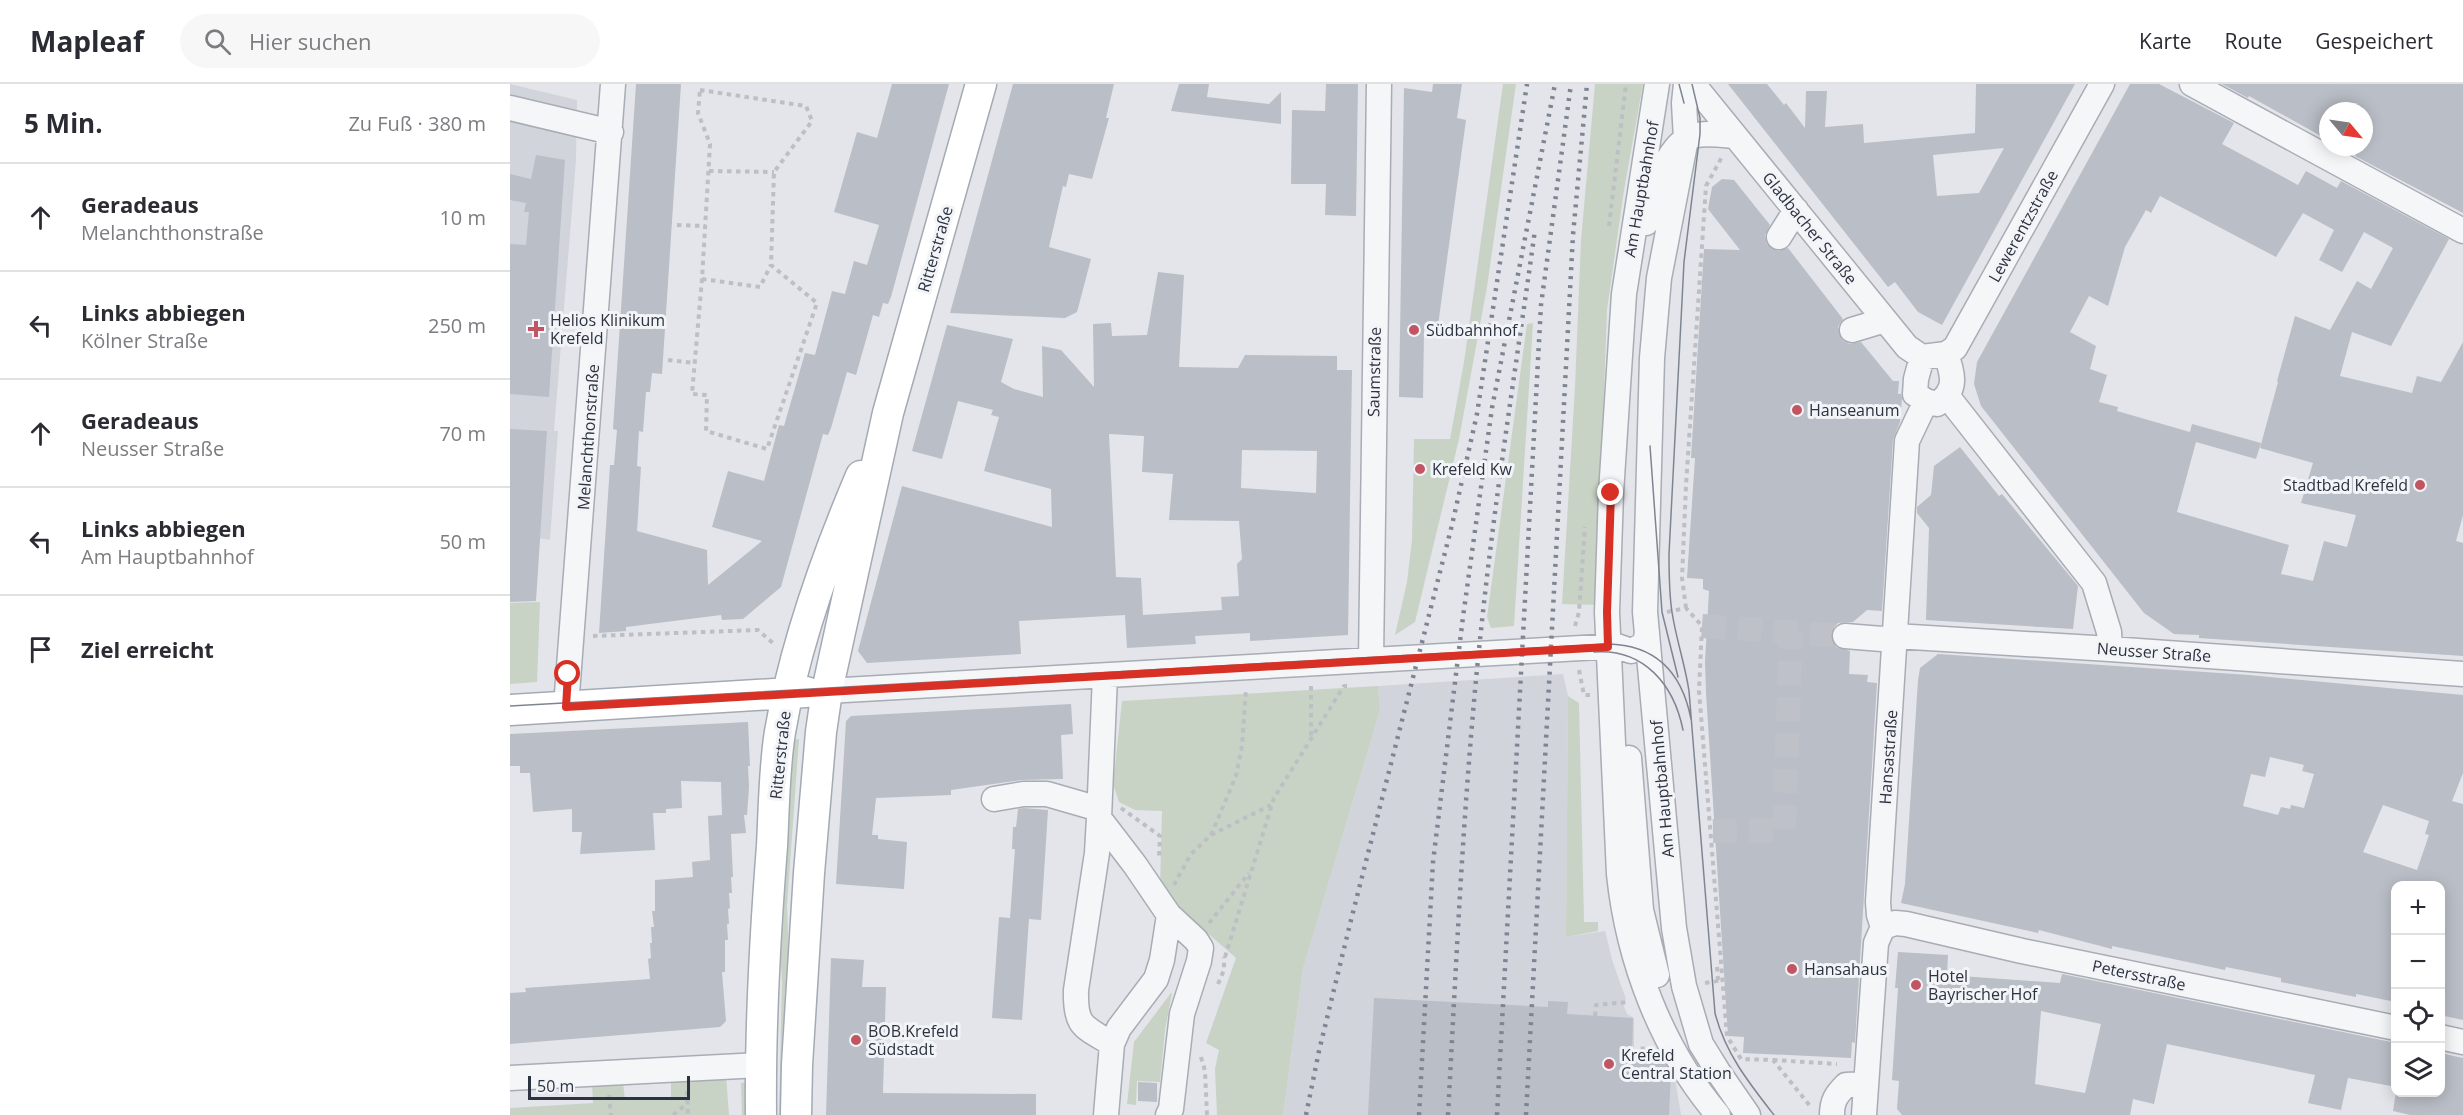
<!DOCTYPE html>
<html lang="de">
<meta charset="utf-8">
<style>
:root{--surface:#fff;--page:#f7f7f7;--text:#2b2b33;--muted:#7c7c81;--line:#e1e1e2}
body{margin:0;font-family:"Open Sans",sans-serif;background:var(--page);color:var(--text)}
.controls{position:absolute;right:18px;bottom:18px;display:grid;overflow:hidden;border-radius:12px;box-shadow:0 3px 15px #0003}
.controls button{width:54px;height:54px;display:grid;place-items:center;padding:0;border:0;border-bottom:2px solid var(--line);background:var(--surface);color:var(--text);font:30px sans-serif}
.compass{position:absolute;left:1809px;top:18px;width:54px;height:54px;border-radius:50%;background:var(--surface);box-shadow:0 3px 15px #0003;rotate:119deg}
.scale{position:absolute;left:18px;bottom:15px;width:162px;box-sizing:border-box;padding-left:6px;border:3px solid #2c3340;border-top:0;font-size:16px;line-height:21px;white-space:nowrap;color:#2c3340;-webkit-text-stroke:4px #f2f4f7;paint-order:stroke}
.stop{position:absolute;width:18px;height:18px;margin:-14px;border:4px solid #d93025;border-radius:50%;background:#fff}
.stop.end{background:#d93025;border-color:#fff;box-shadow:0 2px 6px #0008}
.list{margin:0;padding:0;list-style:none}
h2{display:flex;justify-content:space-between;align-items:center;height:78px;margin:0;padding:0 24px;font-size:26px}
h2 small{font-size:20px;font-weight:400;color:var(--muted)}
.list li{display:grid;grid-template-columns:39px 1fr auto;gap:18px;align-items:center;box-sizing:border-box;height:108px;padding:0 24px;border-top:2px solid var(--line)}
.list b{display:block;font-size:22px;white-space:nowrap}
.list p{margin:0;font-size:20px;white-space:nowrap;color:var(--muted)}
.list em{font-size:20px;font-style:normal;color:var(--muted)}
.icon{flex:none;width:33px;height:33px;fill:none;stroke:currentColor;stroke-width:2;stroke-linecap:round;stroke-linejoin:round}
.map{position:relative;flex:none;width:1953px;height:1031px;overflow:hidden}
header{display:flex;align-items:center;gap:36px;box-sizing:border-box;height:84px;padding:0 30px;background:var(--surface);border-bottom:2px solid var(--line)}
header strong{font-size:28px}
nav{display:flex;gap:33px;margin-inline-start:auto;font-size:21px}
.search{width:420px;height:54px;background:var(--page);display:flex;align-items:center;gap:15px;box-sizing:border-box;padding:0 21px;border-radius:33px;color:var(--muted);font-size:22px}
main{display:flex}
aside{flex:1;background:var(--surface)}
.map>svg:first-child{display:block}
.built{fill:#d1d4db}
.green{fill:#c8d3c5}
.building{fill:#babec6;fill-rule:evenodd}
.lines{fill:none;stroke-linecap:round;stroke-linejoin:round}
.minor-tunnel{stroke:#bec1c8;stroke-width:24;stroke-dasharray:24 12;stroke-linecap:butt}
.minor-casing{stroke:#a8acb4;stroke-width:27}
.major-casing{stroke:#a3aab4;stroke-width:33}
.path{stroke:#bdbfc4;stroke-width:4;stroke-dasharray:4.5 4.5;stroke-linecap:butt}
.minor{stroke:#f5f6f8;stroke-width:24}
.major{stroke:#fff;stroke-width:30}
.tram{stroke:#7e8592;stroke-width:1.5}
.rail{stroke:#7e8592;stroke-width:4.5;stroke-dasharray:3 6;stroke-linecap:butt}
.route{stroke:#d93025;stroke-width:8}
.poi-dot{fill:#c25563;stroke:#f2f4f7;stroke-width:2}
.labels{text-anchor:middle;stroke-width:6;stroke-linejoin:round;paint-order:stroke}
.street-label{font-size:16px;fill:#2c3340;stroke:#f2f4f7}
.poi-label{font-size:16px;fill:#2c3340;stroke:#f2f4f7;text-anchor:start}
</style>
<header>
<strong>Mapleaf</strong>
<div class="search"><svg class="icon" aria-label="search" viewBox="0 0 24 24"><circle cx="10" cy="10" r="6"/><path d="M15 15l6 6"/></svg>Hier suchen</div>
<nav><a>Karte</a><a>Route</a><a>Gespeichert</a></nav>
</header>
<main>
<aside>
<h2>5 Min.<small>Zu Fuß · 380 m</small></h2>
<ul class="list">
<li><svg class="icon" aria-label="ahead" viewBox="0 0 24 24"><path d="M12 20V5M6 11l6-6 6 6"/></svg><div><b>Geradeaus</b><p>Melanchthonstraße</p></div><em>10 m</em></li>
<li><svg class="icon" aria-label="left" viewBox="0 0 24 24"><path d="M17 20v-9H6M10 6l-5 5 5 5"/></svg><div><b>Links abbiegen</b><p>Kölner Straße</p></div><em>250 m</em></li>
<li><svg class="icon" aria-label="ahead" viewBox="0 0 24 24"><path d="M12 20V5M6 11l6-6 6 6"/></svg><div><b>Geradeaus</b><p>Neusser Straße</p></div><em>70 m</em></li>
<li><svg class="icon" aria-label="left" viewBox="0 0 24 24"><path d="M17 20v-9H6M10 6l-5 5 5 5"/></svg><div><b>Links abbiegen</b><p>Am Hauptbahnhof</p></div><em>50 m</em></li>
<li><svg class="icon" aria-label="arrive" viewBox="0 0 24 24"><path d="M6 21V4h12l-3 4 3 4H6"/></svg><div><b>Ziel erreicht</b></div></li>
</ul>
</aside>
<div class="map">
<svg width="1953" height="1031" viewBox="0 0 1953 1031">
<rect width="100%" height="100%" fill="#e3e5ea"/>
<path class="built" d="M0,0L67,16L66,76L44,347H48L40,456L0,449Z
M1053,590L1058,612L1056,853L1095,847L1103,879L1116,915L1112,917L1117,930L1124,934V974L1162,976L1171,1031H773L793,885L870,626L868,602Z"/>
<path class="green" d="M993,0H1006L977,203L949,355L905,538L885,551L897,498L902,456L904,355H940L954,278Z
M1085,0H1133L1114,106L1097,226L1092,363V521L1052,520L1065,303L1071,156Z
M1023,239L1004,542L981,544L977,533L1017,240Z
M30,518L27,598L0,600V519Z
M868,602L870,626L793,885L773,1031H707L705,985L709,966L696,959L726,874L653,810L650,803L652,727L625,726L609,718L603,700L612,617Z
M1058,612L1069,619L1074,838H1088V847L1056,853Z
M289,655L277,822L280,899L277,1031H269L272,896L267,821L280,656Z
M661,909H662L655,946L650,998L627,997L626,1021L617,1020L624,958Z
M216,991L219,1031H0V1024L83,1019L82,1000L113,999L115,1016L161,1013V996Z
M238,998L239,1031H232L231,999Z"/>
<path class="building" d="M126,0H171L152,290L142,289L140,308H136L133,348L129,347L127,382L131,383L127,447L197,466L198,501L252,457L202,443L218,387L254,397L269,341L274,342L295,269L305,271L322,207L335,210L344,177L357,181L369,141L324,128L347,48L367,54L382,0H439L381,213L378,220L373,219L369,233L363,231L346,291L337,288L321,344L318,351L313,350L271,503L233,535L212,536L211,531L116,543V547L89,549L100,381H104L107,346L103,345Z
M503,0H604L596,34H599L582,95L559,90L556,103L553,102L539,163L581,175L567,228L555,234L440,229Z
M669,0H699L697,13L759,20L771,8V40L661,27Z
M816,0H848L846,132L815,131L816,100H781L782,26L815,27Z
M923,0H952L947,34L956,36L927,249L914,246L913,314L889,313L894,4L922,8Z
M1218,0H1257L1274,21L1276,19L1295,44L1296,7H1317L1315,43L1353,40L1354,59L1465,49L1466,0H1565L1432,241L1408,228L1385,198L1378,203ZM1494,64L1469,109L1427,112L1423,71Z
M1620,0H1649L1724,39L1712,60L1788,101L1796,87L1827,104L1831,97L1939,155L1881,262L1842,248L1830,292L1902,309L1907,292L1931,298L1953,258V431L1946,457L1953,459V572L1689,554V551L1664,550L1634,529L1471,322L1464,300L1467,278ZM1650,112L1766,173L1793,129L1824,146L1809,176L1832,188L1854,148L1883,164L1861,205L1847,197L1820,246L1785,232L1767,297L1768,298L1750,364L1803,379L1791,419L1846,431L1837,463L1814,457L1803,497L1771,490L1779,461L1667,428L1686,358L1746,375L1751,359L1682,340L1680,348L1607,327L1608,323L1589,318L1597,291L1580,285L1586,262L1560,248L1579,212L1598,222L1615,163L1636,126L1641,129Z
M1712,0H1953V129L1845,72L1850,63H1854V27H1818V56L1739,12L1738,14Z
M26,71L55,76L39,313L0,310V160L16,161L19,128H14L16,119L0,116V90L21,95Z
M1212,95L1224,96L1260,141L1255,152L1257,160L1268,167L1278,164L1333,235L1328,243L1332,256L1339,260L1351,258L1383,297H1389L1388,310H1391L1392,314L1390,338L1383,356L1372,527L1357,526L1343,538L1328,539L1323,544L1321,551L1326,563L1340,567L1339,590L1358,591L1357,598L1367,599L1345,959L1342,958L1341,974L1233,969L1234,953L1218,952L1196,609L1195,578L1199,507L1193,505V495L1177,494L1185,374H1181L1194,165L1230,166L1198,125L1202,103Z
M648,188L674,191L669,283L728,284L735,271L827,272V286H842L838,551L740,557V549L685,552L686,560L617,564L615,531L509,537L511,570L357,579L348,567L392,402L542,443L541,405L474,387L489,333L481,331L483,326L448,317L432,375L402,367L437,241L503,255L491,298L504,305L533,313L532,262L551,266L584,303L583,240L601,239L602,252L637,251ZM599,350L634,352L632,388L663,390L659,436L729,437L732,475L727,480L729,512L711,513L712,526L633,531L631,494L606,493ZM732,366L807,367L806,409L731,404Z
M0,345L37,347L26,517L0,518Z
M1450,363L1489,412L1492,410L1568,502L1563,545L1416,536L1419,444L1407,429V423L1421,411L1424,382Z
M1428,570L1739,591L1953,611V689L1942,717L1953,720V936L1930,931V801H1886V918L1846,910V913L1771,898V894L1716,883L1715,886L1602,862V865L1529,846L1528,849L1391,819L1395,800L1408,596L1410,584ZM1760,673L1794,681L1792,687L1804,690L1794,724L1781,721L1780,725L1771,723L1768,731L1733,722L1741,690L1755,693ZM1873,721L1919,737L1915,750L1919,751L1907,786L1853,768Z
M561,620L563,650L551,651L553,695L511,696L441,706V711L366,714L362,751H368V755L397,758L394,805L326,800L336,637L341,632Z
M238,638L240,682H238L239,703L237,731H234L236,749L221,750L223,793H221L222,809H219L220,824L218,825L219,840H217L218,856H215V888H212L216,937L210,943L0,960V909L16,908L15,904L140,895L138,875L141,874L140,859H142L141,843H144L142,827H145V796L183,793L182,778L200,776L198,732L212,731L211,698L171,697L172,724L156,725V729H143L145,766L70,770L72,748H62V725L23,728L20,689H10V682H0V650Z
M513,724L538,726L531,836L519,835L512,936L482,934L489,833L500,834L505,765H502L503,743H506L508,725Z
M1388,868L1438,871L1437,891L1550,899L1552,890L1886,959V1003L1838,994L1831,1026L1798,1019L1805,991L1657,960L1644,1020L1623,1015L1620,1031H1392L1387,1025L1389,997L1382,996L1388,904H1385ZM1531,927L1591,940L1575,1009L1525,1000Z
M321,874L354,876L352,903H376L373,1009L526,1010V1031H316Z
M864,914L1038,923V917L1058,918L1057,930L1123,934L1122,975L1154,977L1161,989L1159,1031H858Z
M1930,969L1953,974V1031H1900L1883,1027L1886,1008H1930Z
M628,998L647,999V1018L628,1017Z"/>
<g class="lines">
<path class="minor-tunnel" d="M1192,542L1335,552
M1203,747L1274,746L1281,549"/>
<defs>
<path id="minor" d="M1147,0L1114,210L1101,409L1097,528L1109,790C1118,876 1151,964 1208,1031
M1176,0L1174,19L1176,55L1149,194L1142,274L1135,528L1164,844L1174,902L1191,960L1209,989L1238,1031
M1183,0L1397,263L1412,273L1436,270L1445,264L1592,0
M1682,0L1953,147
M0,24L101,48
M1136,139C1144,114 1154,61 1183,52C1195,48 1212,51 1224,52
M1269,153L1286,126
M1342,246L1375,236
M1412,273L1406,295L1405,310L1416,317L1427,320C1448,306 1443,291 1436,270
M1438,313L1584,499L1599,548L1600,565
M1335,552L1372,555L1385,552L1600,565L1953,590
M861,576L869,0
M595,592L589,734L625,781L659,831L686,856L691,864L689,877L672,930L661,1025L658,1031
M317,607L1107,562L1121,567L1135,560L1137,548
M56,623L103,0
M1119,674L1131,826L1147,891
M484,715L513,710H537L589,725
M589,734L587,769L566,906C565,943 573,942 602,960
M1373,843L1385,839L1396,840L1512,867L1886,944
M1930,953L1953,958
M0,994L250,981
M596,1031L602,960L609,944L646,895L652,876L659,831
M1322,1031C1322,1017 1326,1011 1336,1001L1356,1000
M1354,1031L1366,859L1373,843L1369,831L1368,818L1397,357L1416,317"/>
<path id="major" d="M0,626L296,608
M251,1031C250,941 255,852 262,762C264,725 264,685 270,648C285,560 316,474 351,392
M286,1031L287,981L299,789L311,648L317,607L378,329L471,0"/>
</defs>
<use href="#minor" class="minor-casing"/>
<use href="#major" class="major-casing"/>
<path class="path" d="M190,6L296,22L302,37L264,88L261,181L307,219L257,365L196,347L197,311L182,310L192,195L200,60L188,29Z
M199,87L264,88
M167,141L195,142
M1099,142L1116,0
M192,195L250,203L261,181
M158,276L185,279
M1176,524L1172,494L1176,401L1196,102L1213,71
M1157,528L1176,524L1192,542L1189,607L1217,952L1231,975L1263,976L1300,1022
M1065,542L1069,528L1075,443
M83,552L248,546L265,561
M1069,586L1074,611H1080
M801,602V654
M611,724L650,752L649,774
M701,751L761,721
M664,801L681,770L701,751L726,692L732,662L736,605
M699,839L739,789
M715,873L764,714L834,602H837
M1207,883L1208,896
M1195,899L1212,896
M708,900L714,886V873
M1085,932L1086,921L1118,918
M691,973L695,987L697,1031
M1132,976L1133,958
M1263,976L1327,980
M177,1007L178,1031
M99,1011L101,1031
M163,1031L177,1020"/>
<use href="#minor" class="minor"/>
<use href="#major" class="major"/>
<path class="tram" d="M1169,0L1174,19
M1182,0L1190,34V50L1174,178L1159,470C1159,490 1159,509 1162,528C1166,555 1175,580 1179,607L1205,929C1215,969 1239,999 1264,1031
M1140,362L1152,528L1168,593
M1084,568C1134,564 1164,601 1173,646
M0,622L1098,560C1146,561 1172,589 1181,635"/>
<path class="rail" d="M796,1031L809,967L841,836L942,441L967,330L1017,0
M909,1031L923,778L953,533L982,324L1045,0
M938,1031C947,866 954,701 972,537C986,406 1007,276 1025,146
M987,1031L1031,221L1061,0
M1016,1031L1063,151L1077,0"/>
</g>
<g class="lines">
<path class="route" d="M58,590L56,623L1098,563L1097,528L1101,409"/>
</g>
<g class="poi-dot">
<path d="M23 236h6v6h6v6h-6v6h-6v-6h-6v-6h6z"/>
<circle cx="904" cy="246" r="6"/>
<circle cx="1287" cy="326" r="6"/>
<circle cx="910" cy="385" r="6"/>
<circle cx="1910" cy="401" r="6"/>
<circle cx="1282" cy="885" r="6"/>
<circle cx="1406" cy="901" r="6"/>
<circle cx="346" cy="956" r="6"/>
<circle cx="1099" cy="980" r="6"/>
</g>
<g class="labels">
<g class="street-label">
<text transform="translate(1131 105) rotate(-80)" y="6">Am Hauptbahnhof</text>
<text transform="translate(1513 142) rotate(-61)" y="6">Lewerentzstraße</text>
<text transform="translate(1300 144) rotate(51)" y="6">Gladbacher Straße</text>
<text transform="translate(425 165) rotate(-74)" y="6">Ritterstraße</text>
<text transform="translate(864 288) rotate(-89)" y="6">Saumstraße</text>
<text transform="translate(78 353) rotate(-86)" y="6">Melanchthonstraße</text>
<text transform="translate(1644 568) rotate(4)" y="6">Neusser Straße</text>
<text transform="translate(270 671) rotate(-84)" y="6">Ritterstraße</text>
<text transform="translate(1378 673) rotate(-86)" y="6">Hansastraße</text>
<text transform="translate(1152 705) rotate(-95)" y="6">Am Hauptbahnhof</text>
<text transform="translate(1629 891) rotate(12)" y="6">Petersstraße</text>
</g>
<g class="poi-label">
<text x="40" y="242">Helios Klinikum<tspan x="40" dy="18">Krefeld</tspan></text>
<text x="916" y="252">Südbahnhof</text>
<text x="1299" y="332">Hanseanum</text>
<text x="922" y="391">Krefeld Kw</text>
<text x="1898" y="407" text-anchor="end">Stadtbad Krefeld</text>
<text x="1294" y="891">Hansahaus</text>
<text x="1418" y="898">Hotel<tspan x="1418" dy="18">Bayrischer Hof</tspan></text>
<text x="358" y="953">BOB.Krefeld<tspan x="358" dy="18">Südstadt</tspan></text>
<text x="1111" y="977">Krefeld<tspan x="1111" dy="18">Central Station</tspan></text>
</g>
</g>
</svg>
<div class="controls">
<button>+</button>
<button>−</button>
<button><svg class="icon" aria-label="locate" viewBox="0 0 24 24"><circle cx="12" cy="12" r="6"/><path d="M12 2v4M12 18v4M2 12h4M18 12h4"/></svg></button>
<button><svg class="icon" aria-label="layers" viewBox="0 0 24 24"><path d="M12 4l9 5-9 5-9-5zM3 14l9 5 9-5"/></svg></button>
</div>
<svg class="compass" viewBox="-18 -18 36 36"><path d="M0-13l5 13h-10z" fill="#e53935"/><path d="M0 13l5-13h-10z" fill="#7c7c81"/></svg>
<div class="scale">50 m</div>
<div class="stop" style="left:58px;top:590px"></div>
<div class="stop end" style="left:1101px;top:409px"></div>
</div>
</main>
